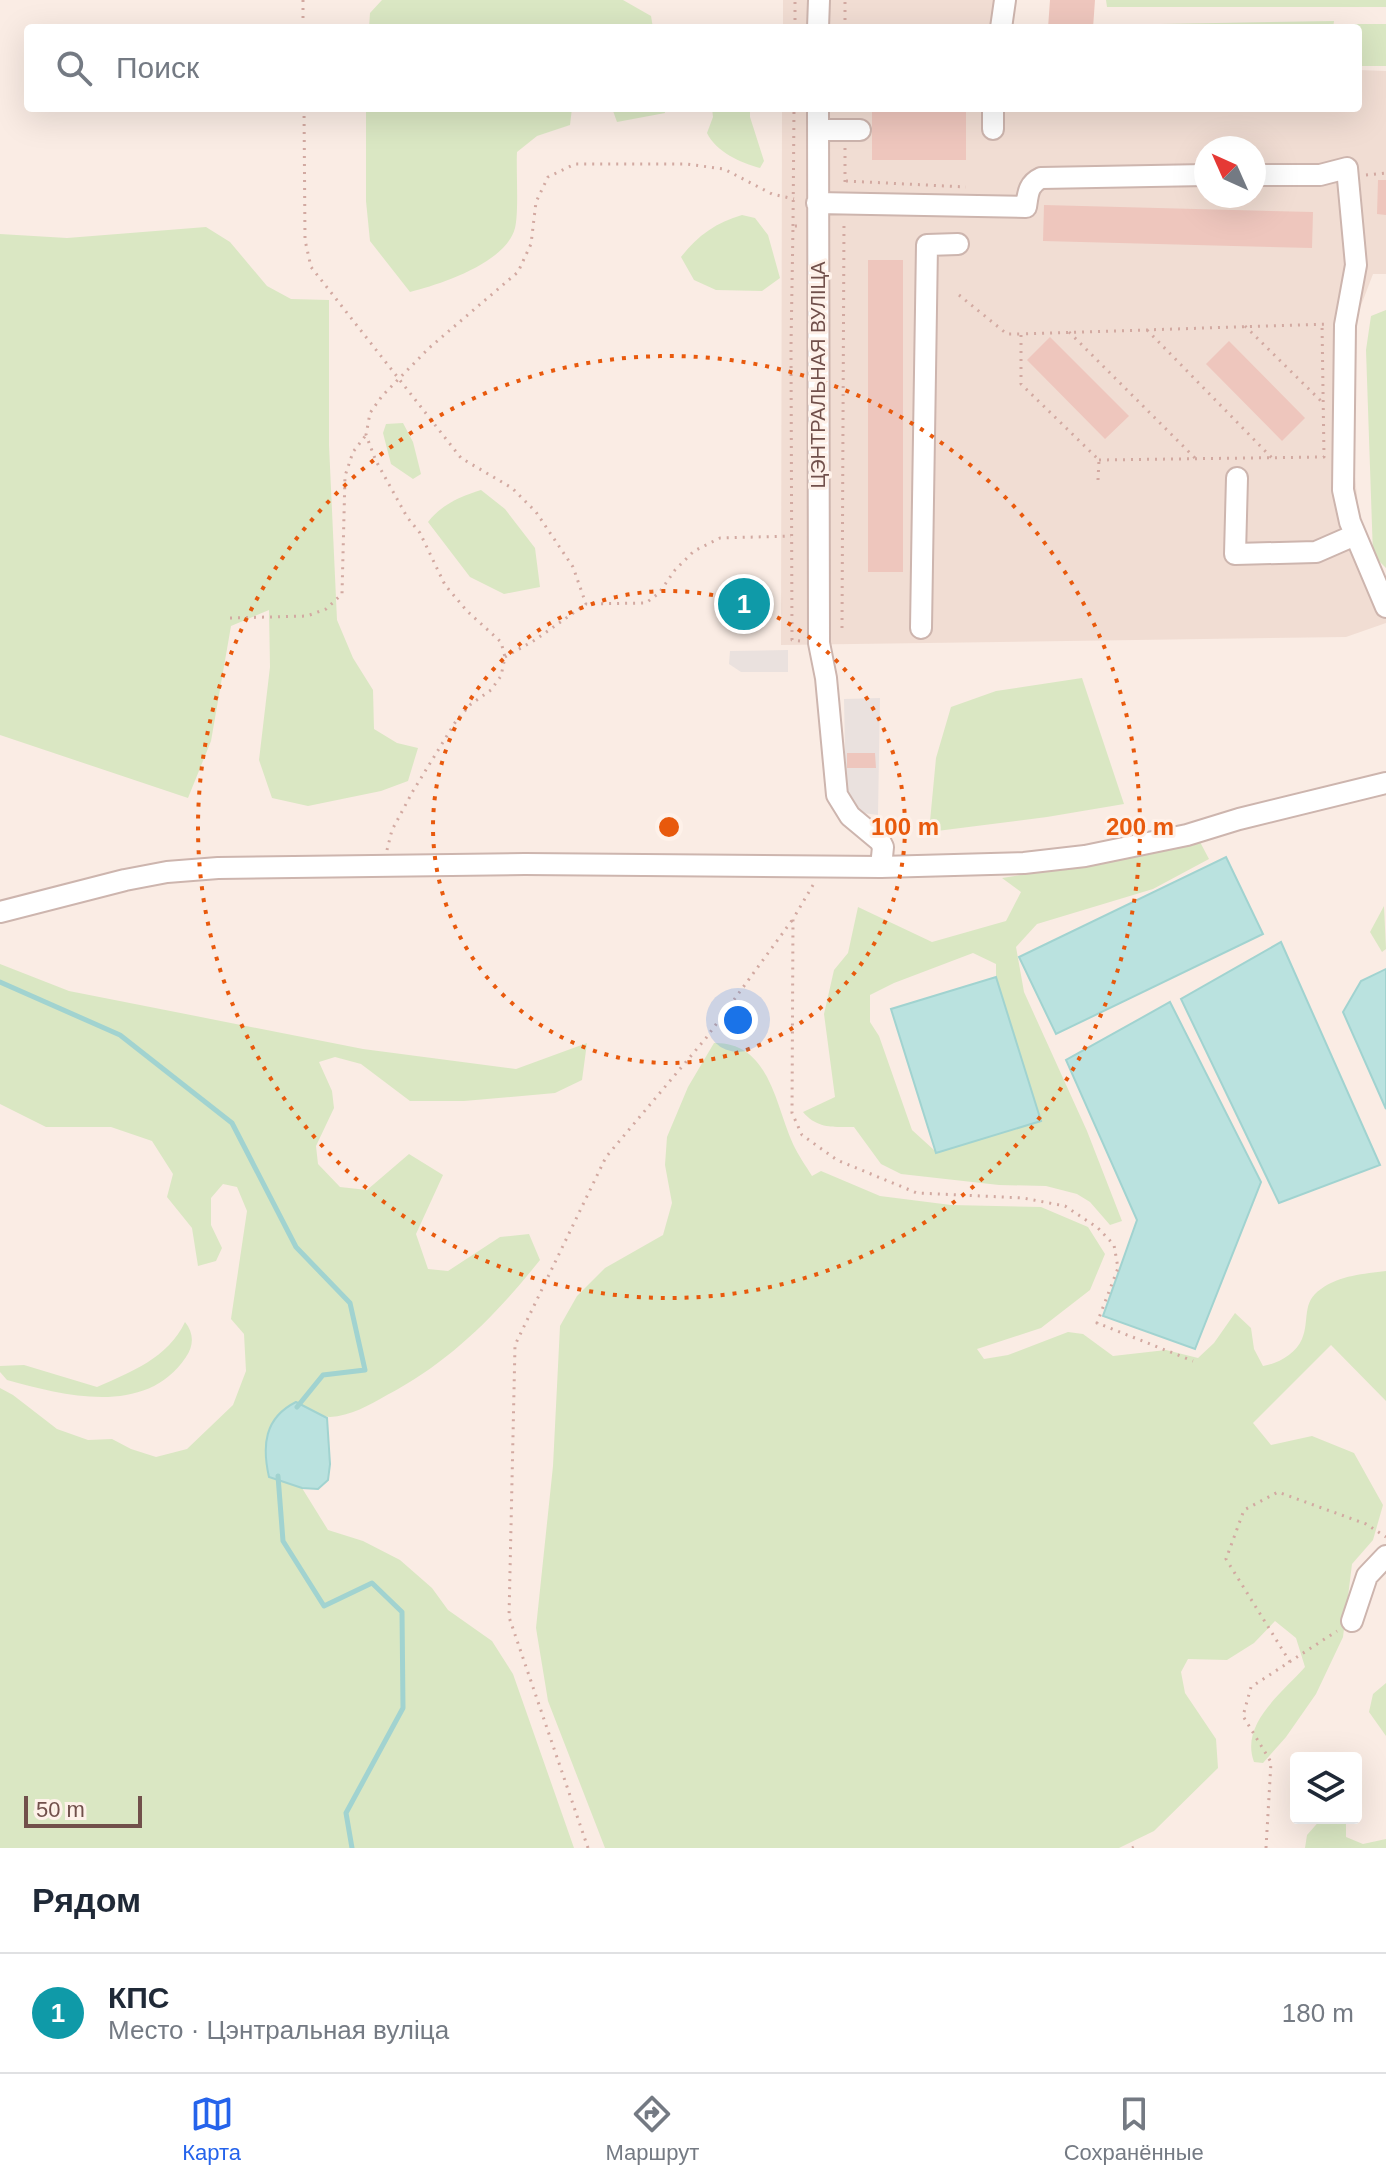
<!DOCTYPE html>
<html lang="ru">
<meta charset="utf-8">
<style>
:root{--surface:#fff;--page:#f2f2f3;--text:#1f2937;--muted:#747a83;--line:#e0e1e3;--accent:#2563eb}
body{margin:0;font-family:Arial,sans-serif;background:var(--page);color:var(--text)}
.controls{position:absolute;right:24px;bottom:24px;display:grid;overflow:hidden;border-radius:8px;box-shadow:0 8px 32px #0002}
.controls button{width:72px;height:72px;display:grid;place-items:center;padding:0;border:0;border-bottom:2px solid var(--line);background:var(--surface);color:var(--text);font:40px sans-serif}
.compass{position:absolute;left:1194px;top:136px;width:72px;height:72px;border-radius:50%;background:var(--surface);box-shadow:0 8px 32px #0002;rotate:315deg}
.scale{position:absolute;left:24px;bottom:20px;width:118px;box-sizing:border-box;padding-left:8px;border:4px solid #71504b;border-top:0;font-size:22px;line-height:28px;white-space:nowrap;color:#71504b;-webkit-text-stroke:6px #fef1e9;paint-order:stroke}
.you{position:absolute;left:738px;top:1020px;width:28px;height:28px;margin:-20px;border:6px solid #fff;border-radius:50%;background:#1a73e8;box-shadow:0 0 0 12px #1a73e833}
.badge{display:grid;place-items:center;width:52px;height:52px;border-radius:50%;background:var(--accent);color:#fff;font-size:26px;font-weight:700}
.pin{position:absolute;translate:-50% -50%;border:4px solid #fff;box-shadow:0 2px 8px #0006}
.list{margin:0;padding:0;list-style:none}
h2{display:flex;justify-content:space-between;align-items:center;height:104px;margin:0;padding:0 32px;font-size:34px}
h2 small{font-size:26px;font-weight:400;color:var(--muted)}
.list li{display:grid;grid-template-columns:52px 1fr auto;gap:24px;align-items:center;box-sizing:border-box;height:120px;padding:0 32px;border-top:2px solid var(--line)}
.list b{display:block;font-size:30px;white-space:nowrap}
.list p{margin:0;font-size:26px;white-space:nowrap;color:var(--muted)}
.list em{font-size:26px;font-style:normal;color:var(--muted)}
.icon{flex:none;width:44px;height:44px;fill:none;stroke:currentColor;stroke-width:2;stroke-linecap:round;stroke-linejoin:round}
.map{position:relative;flex:none;width:1386px;height:1848px;overflow:hidden}
.search{position:absolute;background:var(--surface);box-shadow:0 8px 32px #0002;left:24px;right:24px;top:24px;height:88px;display:flex;align-items:center;gap:20px;box-sizing:border-box;padding:0 28px;border-radius:8px;color:var(--muted);font-size:30px}
.sheet{height:224px;background:var(--surface)}
nav{display:flex;justify-content:space-around;align-items:center;box-sizing:border-box;height:112px;border-top:2px solid var(--line);background:var(--surface);font-size:22px;color:var(--muted)}
nav a{display:grid;justify-items:center;gap:4px}
nav .on{color:var(--accent)}
.map>svg:first-child{display:block}
.residential{fill:#f1ddd3;fill-rule:evenodd}
.industrial{fill:#eae1de}
.green{fill:#dae7c3;fill-rule:evenodd}
.water{fill:#bae2df;stroke:#a1d3d0;stroke-width:2}
.lines{fill:none;stroke-linecap:round;stroke-linejoin:round}
.stream{stroke:#a1d3d0;stroke-width:5}
.building{fill:#eec6bd}
.minor-casing{stroke:#cdb5ae;stroke-width:24}
.path{stroke:#d2a9a1;stroke-width:3;stroke-dasharray:2 6;stroke-linecap:butt}
.minor{stroke:#fff;stroke-width:20}
.ring{fill:none;stroke:#e8590c;stroke-width:4;stroke-dasharray:4 8}
.labels{text-anchor:middle;stroke-width:6;stroke-linejoin:round;paint-order:stroke}
.street-label{font-size:20px;fill:#71504b;stroke:#fef1e9}
.centre{fill:#e8590c;stroke:#fef1e9;stroke-width:4}
.ring-label{font-size:24px;text-anchor:middle;font-weight:bold;fill:#e8590c;stroke:#fef1e9;stroke-width:6;stroke-linejoin:round;paint-order:stroke}
</style>
<div class="map">
<svg width="1386" height="1848" viewBox="0 0 1386 1848">
<rect width="100%" height="100%" fill="#faece4"/>
<path class="residential" d="M783,0H1010L1005,28H783Z
M1358,70L1386,71V274H1373L1357,316L1354,468L1360,523L1386,581V623L1346,637L781,645L782,108H1358ZM1206,148H1254V196H1206Z"/>
<path class="industrial" d="M788,650V672H741L729,664L730,651Z
M880,698L878,815L863,813L846,800L844,699Z"/>
<path class="green" d="M382,0H623L651,16L653,28H369L370,13Z
M1106,0H1386V7H1107Z
M1334,21L1333,28H1104V25Z
M1350,24H1386V66H1358V28H1351Z
M366,108H572L570,125L537,136L517,152C516,171 519,212 515,228C506,263 441,284 410,292L370,241L366,201Z
M612,108H664L665,113L617,122Z
M712,108H750V117L764,161L760,168C741,163 716,152 707,133L713,117Z
M742,215L755,218L768,235L780,278L762,291L716,290L694,280L681,257C697,236 717,222 742,215Z
M206,227L230,242L267,286L291,299L329,300V445L337,620L353,658L373,690L374,729L397,743L418,748L408,781L381,791L308,806L272,798L259,760L270,667L269,610L231,626L211,741L188,798L0,735V234L67,238Z
M1386,310V568L1373,555L1366,350L1371,316Z
M403,423L413,442L421,474L413,479L391,464L383,433L386,424Z
M481,490L505,509L535,548L540,587L504,594L470,577L428,522C441,505 461,496 481,490Z
M1082,678L1124,804L1047,817L929,832L936,758L951,707L996,691Z
M1200,842L1209,859L1153,889L1037,924L1016,947L1024,992L1087,1131L1122,1221L1110,1225L1090,1202L1077,1194L1046,1186L999,1185L901,1174L881,1164L854,1127C834,1127 817,1129 803,1112L835,1097L824,1014L834,970L848,953L858,907L932,942L1006,921L1021,892L1002,878L1072,867L1165,843ZM973,953L996,964V977L1041,1120L934,1150L912,1130L879,1036L870,1022V995L894,983Z
M1384,906L1386,949L1382,952L1370,932Z
M0,964L69,991L363,1049L516,1069L587,1043L582,1080L555,1093L464,1101H410L361,1064L335,1057L319,1062L332,1091L334,1108L316,1146L318,1164L340,1187L367,1190L409,1154L443,1175L416,1234L428,1269L448,1271L500,1237L529,1234L540,1260C496,1315 450,1362 387,1395C370,1405 350,1416 330,1417C319,1417 305,1407 296,1402L269,1477L302,1488L328,1530L363,1541L400,1560L432,1588L448,1610L492,1641L513,1674L574,1848H0V1388L13,1395L57,1429L88,1440L112,1439L131,1449L156,1457L187,1449L233,1405L246,1371L244,1334L231,1319L247,1211L237,1187L223,1184L211,1198V1225L222,1248L216,1261L198,1266L192,1228L167,1197L173,1174L152,1141L111,1127H46L0,1104Z
M714,1043C770,1042 775,1105 793,1144C798,1155 806,1166 812,1176L821,1171L880,1196L951,1205L1041,1207L1088,1227L1105,1254L1090,1290L1041,1328L977,1349L984,1359L1008,1355L1068,1332L1083,1334L1113,1356L1166,1350L1198,1358L1214,1343L1235,1313L1251,1328L1254,1349L1263,1366C1277,1364 1296,1354 1302,1339C1310,1321 1301,1302 1321,1289C1340,1275 1364,1274 1386,1271V1401L1331,1345L1253,1423L1271,1445L1312,1436L1354,1453L1383,1505L1373,1540L1352,1564L1343,1637L1316,1694L1286,1737L1263,1763L1254,1762C1240,1724 1281,1694 1305,1667L1296,1638L1275,1621L1254,1643L1227,1660L1188,1659L1181,1672L1185,1693L1216,1739L1218,1768L1154,1831L1119,1848H605L548,1701L536,1628L553,1466L560,1326L577,1296L605,1268L663,1235L672,1203L665,1165L667,1137L688,1087Z
M185,1322C194,1333 194,1345 186,1357C146,1417 65,1396 7,1380L0,1372V1366L24,1365L97,1387C131,1372 168,1358 185,1322Z
M1386,1683V1736L1369,1712L1373,1694Z
M1322,1818H1340L1346,1824V1837L1363,1844L1386,1839V1848H1305L1307,1835Z"/>
<path class="water" d="M1226,857L1263,934L1056,1034L1019,957Z
M1281,942L1380,1165L1279,1203L1181,999Z
M1386,969V1109L1343,1012L1361,981Z
M996,977L1041,1121L936,1153L891,1009Z
M1170,1002L1261,1182L1195,1349L1103,1316L1137,1220L1066,1060Z
M296,1402L327,1418L330,1464L328,1480L318,1489L302,1488L269,1477C262,1446 264,1418 296,1402Z"/>
<g class="lines">
<path class="stream" d="M0,982L120,1035L232,1123L296,1247L350,1303L365,1370L323,1375L297,1407
M278,1476L283,1541L324,1606L372,1583L402,1612L403,1708L346,1813L352,1848"/>
</g>
<path class="building" d="M1050,0H1095L1093,28H1048Z
M872,108H966V160H872Z
M1378,180H1386V215L1377,214Z
M1044,205L1313,212L1312,248L1043,241Z
M868,260H903V572H868Z
M1050,337L1129,416L1105,439L1027,360Z
M1229,341L1305,418L1282,441L1206,364Z
M760,590V617H728L727,591Z
M847,753H875L876,768H847Z"/>
<g class="lines">
<defs>
<path id="minor" d="M818,28L819,0
M1001,28L1005,0
M818,108L819,643L826,678L837,795L850,816L880,841L883,847L881,867
M993,108V129
M818,130H860
M1254,175H1320L1347,168L1356,265L1345,325L1343,490L1350,522L1386,607
M817,203L1026,207C1028,194 1028,184 1041,178L1206,175
M1237,478L1235,554L1316,552L1355,535
M921,628L927,245L958,244
M0,912L125,880L167,872L218,868L525,864L881,867L1024,863L1085,856L1187,835L1239,819L1386,783
M1352,1621L1367,1576L1386,1556"/>
</defs>
<use href="#minor" class="minor-casing"/>
<path class="path" d="M303,0V28
M795,28V0
M845,28V0
M304,108L305,240L311,267L461,458L512,488L536,512L573,567L586,604
M845,148V188
M1366,175L1386,173
M846,181L966,187
M793,226L794,108
M959,295L1007,334H1021
M1245,326L1322,402
M1147,330L1272,458
M1069,332L1196,459
M1099,460L1324,457L1322,323
M1098,480L1099,460L1021,384V334L1329,324
M230,618L307,616L326,609L342,594L345,476L353,452L366,435
M842,628L844,220
M800,641L792,640L791,346L793,226H800
M505,657L535,640L586,604L646,603L659,593L675,570L694,551L720,538L791,536
M387,850L392,830L413,791L456,721L471,704L491,690L501,676L505,657L501,642L467,611L445,585L420,533L407,517L376,461L366,435L370,413L382,396L429,348L518,272L531,244L536,202L548,177L575,164H686L724,169L772,194L794,199
M813,885L793,919L792,1113L802,1135L837,1160L917,1193L1023,1198L1065,1206L1098,1228L1114,1245L1118,1268L1097,1323L1193,1361
M1290,1662L1226,1559L1244,1510L1278,1492L1366,1524L1386,1537
M588,1848L509,1617L515,1345L606,1157L706,1038L793,919
M1132,1848L1137,1846
M1266,1848L1271,1762L1243,1716L1251,1687L1337,1631"/>
<use href="#minor" class="minor"/>
</g>
<g class="ring">
<circle cx="669" cy="827" r="236"/>
<circle cx="669" cy="827" r="471"/>
</g>
<g class="labels">
<g class="street-label">
<text transform="translate(818 375) rotate(-90)" y="7">ЦЭНТРАЛЬНАЯ ВУЛІЦА</text>
</g>
</g>
<circle cx="669" cy="827" r="12" class="centre"/>
<g class="ring-label">
<text x="905" y="835">100 m</text>
<text x="1140" y="835">200 m</text>
</g>
</svg>
<div class="controls">
<button><svg class="icon" aria-label="layers" viewBox="0 0 24 24"><path d="M12 4l9 5-9 5-9-5zM3 14l9 5 9-5"/></svg></button>
</div>
<svg class="compass" viewBox="-18 -18 36 36"><path d="M0-13l5 13h-10z" fill="#e53935"/><path d="M0 13l5-13h-10z" fill="#747a83"/></svg>
<div class="scale">50 m</div>
<div class="you"></div>
<div class="pin badge" style="left:744px;top:604px;background:#0f9aa8">1</div>
<div class="search"><svg class="icon" aria-label="search" viewBox="0 0 24 24"><circle cx="10" cy="10" r="6"/><path d="M15 15l6 6"/></svg>Поиск</div>
</div>
<section class="sheet">
<h2>Рядом<small></small></h2>
<ul class="list">
<li><span class="badge" style="background:#0f9aa8">1</span><div><b>КПС</b><p>Место · Цэнтральная вуліца</p></div><em>180 m</em></li>
</ul>
</section>
<nav>
<a class="on"><svg class="icon" aria-label="map" viewBox="0 0 24 24"><path d="M3 6l6-2 6 2 6-2v14l-6 2-6-2-6 2zM9 4v14M15 6v14"/></svg>Карта</a>
<a><svg class="icon" aria-label="directions" viewBox="0 0 24 24"><path d="M12 3l9 9-9 9-9-9zM9 14v-3h6M13 9l2 2-2 2"/></svg>Маршрут</a>
<a><svg class="icon" aria-label="saved" viewBox="0 0 24 24"><path d="M7 4h10v16l-5-4-5 4z"/></svg>Сохранённые</a>
</nav>
